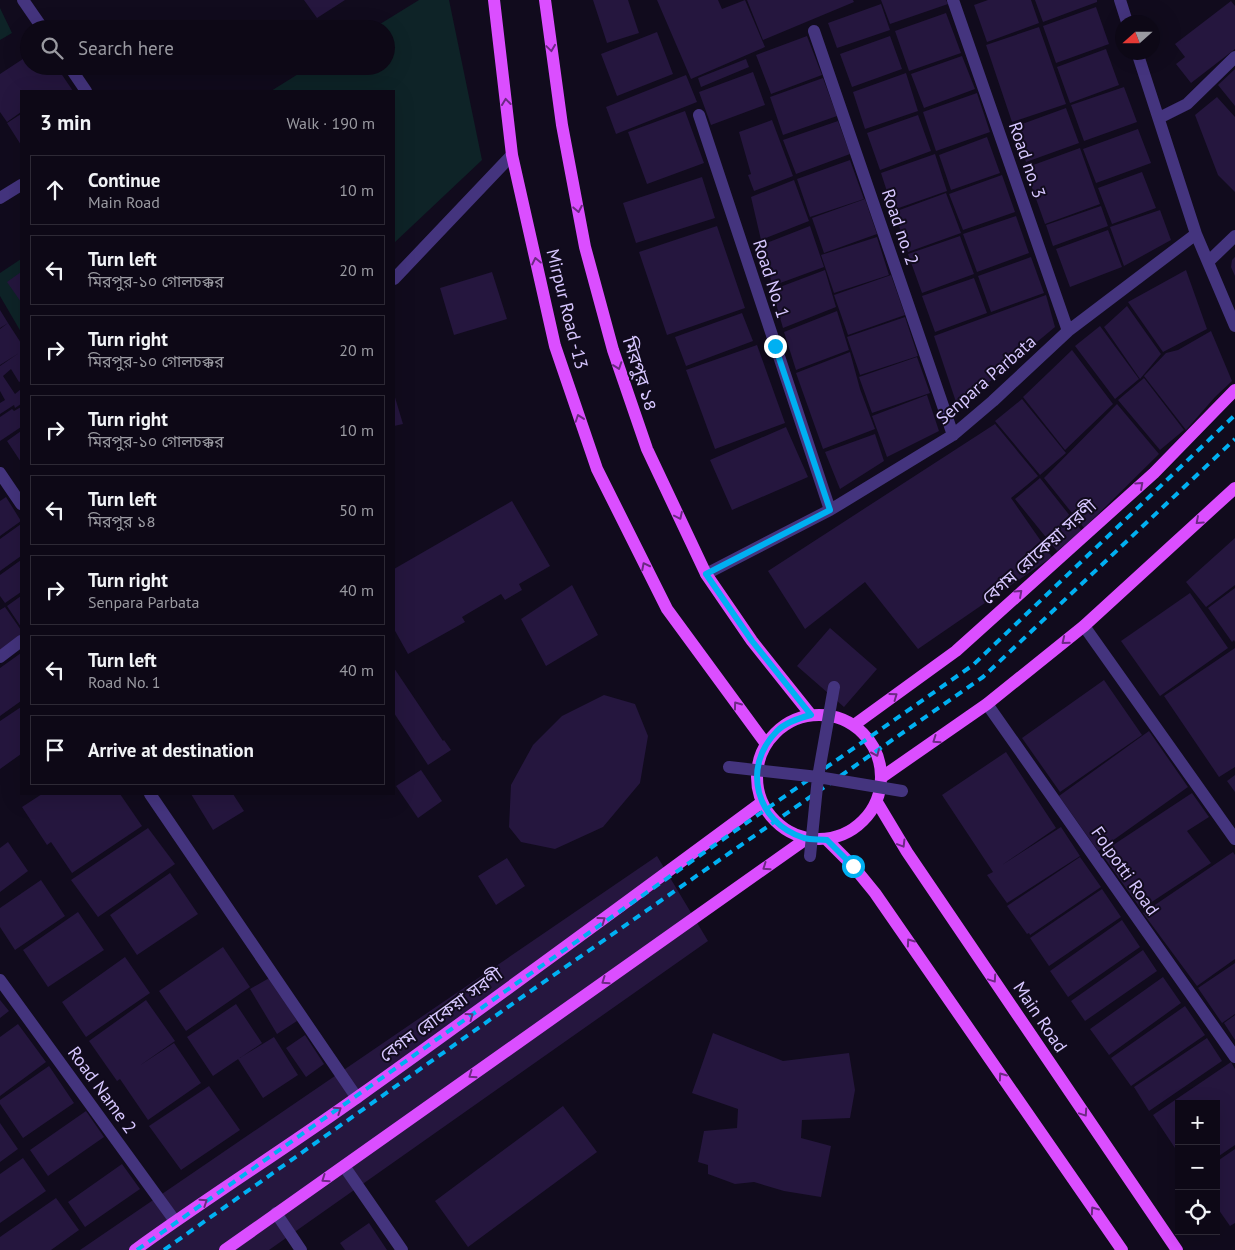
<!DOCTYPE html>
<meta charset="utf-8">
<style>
:root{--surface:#0d0816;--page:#1b1623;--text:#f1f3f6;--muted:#9a9aa1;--line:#2d2935}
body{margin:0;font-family:"PT Sans","Noto Sans Bengali",sans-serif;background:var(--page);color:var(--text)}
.controls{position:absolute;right:15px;bottom:15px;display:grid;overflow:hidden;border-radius:0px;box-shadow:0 5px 20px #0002}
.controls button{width:45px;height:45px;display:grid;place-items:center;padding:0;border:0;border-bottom:1px solid var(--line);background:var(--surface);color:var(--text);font:25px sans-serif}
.compass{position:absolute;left:1115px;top:15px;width:45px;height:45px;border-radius:50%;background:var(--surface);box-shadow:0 5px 20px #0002;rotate:249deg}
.stop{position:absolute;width:15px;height:15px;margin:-11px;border:4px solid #00b0f2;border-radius:50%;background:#fff}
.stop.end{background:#00b0f2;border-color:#fff;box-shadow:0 1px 5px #0008}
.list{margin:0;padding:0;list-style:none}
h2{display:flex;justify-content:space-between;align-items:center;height:65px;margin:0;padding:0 20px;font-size:21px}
h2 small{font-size:16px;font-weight:400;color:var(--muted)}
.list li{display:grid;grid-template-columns:32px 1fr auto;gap:15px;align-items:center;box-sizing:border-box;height:70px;margin:0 10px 10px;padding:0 10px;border:1px solid var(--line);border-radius:0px}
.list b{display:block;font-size:19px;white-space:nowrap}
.list p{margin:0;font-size:16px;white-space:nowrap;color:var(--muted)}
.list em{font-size:16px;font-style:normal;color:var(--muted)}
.icon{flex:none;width:28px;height:28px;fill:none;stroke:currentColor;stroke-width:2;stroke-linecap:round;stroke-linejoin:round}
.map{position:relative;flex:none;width:1235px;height:1250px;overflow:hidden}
.search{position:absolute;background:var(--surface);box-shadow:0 5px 20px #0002;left:20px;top:20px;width:375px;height:55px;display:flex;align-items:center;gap:12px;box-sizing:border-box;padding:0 18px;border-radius:28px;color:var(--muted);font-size:19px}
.panel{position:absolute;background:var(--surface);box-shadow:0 5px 20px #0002;left:20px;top:90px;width:375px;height:705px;border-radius:0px}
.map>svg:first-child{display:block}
.green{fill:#0e2327}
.building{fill:#25163e}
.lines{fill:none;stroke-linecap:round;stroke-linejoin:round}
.lane{stroke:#44347e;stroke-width:12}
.street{stroke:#44347e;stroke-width:12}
.primary{stroke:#db4eff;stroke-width:12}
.rail{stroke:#00b0f2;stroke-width:4;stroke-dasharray:8 6;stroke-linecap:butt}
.street-bridge{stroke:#44347e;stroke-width:12}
.oneway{stroke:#6c2983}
.route{stroke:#00b0f2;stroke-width:6}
.labels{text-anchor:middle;stroke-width:4;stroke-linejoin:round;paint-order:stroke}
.street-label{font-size:18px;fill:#d7c7ff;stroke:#110b1d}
</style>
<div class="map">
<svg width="1235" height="1250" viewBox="0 0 1235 1250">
<rect width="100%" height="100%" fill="#110b1d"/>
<path class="green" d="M419,0H449L482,160L394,243V91H271L311,66H386V29H372Z
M0,8L12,33L0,40Z
M21,259V332L0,296V273Z"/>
<path class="building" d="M304,0H345L317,18Z
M593,0H628L639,33L607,43Z
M657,0H718L722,9L745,0L765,47L691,79Z
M747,0H853L854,2L763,40Z
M881,0H946L948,4L890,24Z
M988,0H1031L1039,23L987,42L974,5Z
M1035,0H1097V2L1043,22Z
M1231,1L1235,6V49L1191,83L1176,64L1185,57L1175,44Z
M881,4L890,30L837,48L828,23Z
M1096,7L1109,44L1056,63L1043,26Z
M946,13L961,53L909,71L895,31Z
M1039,27L1066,104L1012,122L986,45Z
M657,32L673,74L617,96L601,54Z
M807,36L822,75L771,94L756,55Z
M890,36L902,69L852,87L840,54Z
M1106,49L1119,85L1070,103L1057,67Z
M29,55V66H56L73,91H21V112L7,122L0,112V74Z
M962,56L975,89L924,108L911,74Z
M746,59L749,67L701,87L698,78Z
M1235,69V106L1218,85Z
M753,72L765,105L711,125L699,92Z
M906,73L918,111L865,129L853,92Z
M686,75L697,102L616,134L606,107Z
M823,78L837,116L783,135L770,97Z
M1124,87L1137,122L1084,141L1071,105Z
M977,93L990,132L936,151L923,112Z
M1217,97L1235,117V192L1218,175L1195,115Z
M1066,108L1079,143L1026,162L1014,127Z
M685,111L704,163L647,184L628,132Z
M21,114V145L7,123Z
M918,115L931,151L880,170L867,133Z
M772,120L793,176L754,191L748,175L751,174L739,132Z
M838,121L850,154L796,174L783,140Z
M1138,129L1151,163L1096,183L1083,149Z
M987,137L1000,173L951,190L939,155Z
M1080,148L1100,204L1045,224L1025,168Z
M935,154L947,191L893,210L881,173Z
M850,160L864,199L810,217L797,179Z
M1142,172L1156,208L1112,224L1098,188Z
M1002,175L1015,212L963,230L949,194Z
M702,177L715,218L636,243L623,203Z
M794,180L809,221L761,240L751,197Z
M946,193L961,233L908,252L894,212Z
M865,199L877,234L824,253L812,218Z
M1101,206L1108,226L1053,246L1046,225Z
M1160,210L1171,240L1124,266L1110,227Z
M1016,216L1029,253L977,272L963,234Z
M717,226L745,308L667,335L639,252Z
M810,226L824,267L772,286L764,244Z
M1108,230L1122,267L1070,287L1056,249Z
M960,236L974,274L922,293L908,254Z
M877,237L889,275L834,293L821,255Z
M1031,257L1044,293L991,312L978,276Z
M1235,257V276L1231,267L1232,260Z
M825,270L836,307L783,328L772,290Z
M1186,270L1207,329L1163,352L1128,302Z
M21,272V302L7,282Z
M492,272L507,319L454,335L440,288Z
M891,275L905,315L848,335L834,295Z
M974,278L987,313L935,332L922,296Z
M1046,295L1055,327L958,408L934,336Z
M1127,306L1161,354L1140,379L1104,327Z
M0,310L8,323L0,328Z
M837,311L849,350L796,370L784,332Z
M742,313L753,341L686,366L675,337Z
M905,317L918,356L860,375L847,337Z
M8,323L21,343V381L19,382L11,369L3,376L15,394L21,389V404L15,408L14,405L0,414V403L5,400L0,391V366L19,353L0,365V329Z
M1100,326L1139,379L1115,399L1075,346Z
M1211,331L1232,381L1215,397L1186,430L1144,376L1166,353L1178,350Z
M757,345L785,423L715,449L686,370Z
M1072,350L1113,404L1065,450L1023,397Z
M850,352L860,389L875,429L823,449L796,373Z
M917,357L930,393L872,413L859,377Z
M1144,378L1184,430L1160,450L1118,400Z
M394,394L403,424L394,426Z
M927,395L939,431L887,457L872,416Z
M1022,399L1066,453L1040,475L995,421Z
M1117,404L1159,454L1084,528L1044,478Z
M21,407V427L0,441V417L12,409L14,411Z
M995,424L1038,476L1011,498L1052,557L918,649L865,582L805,629L768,571Z
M786,427L808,477L732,510L710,460Z
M21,431V462L7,441Z
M875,434L884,461L840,489L825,452Z
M1040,478L1082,531L1057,551L1015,499Z
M6,497L21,521L0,536V501Z
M512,501L550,566L519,584L522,590L505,600L501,594L462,617L465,622L408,654L394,629V569Z
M21,524V556L0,571V539Z
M1235,538V585L1206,607L1186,582Z
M21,560V592L5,603L0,596V575Z
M572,585L598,635L546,666L521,619Z
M1235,588V642L1234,640L1232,642L1208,608Z
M1190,593L1228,648L1160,696L1121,641Z
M21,596V627L7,606Z
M5,607L21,630V638L0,653V610Z
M830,628L877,669L844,707L797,666Z
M1235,648V767L1219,777L1164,696Z
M21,653V701L0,716V668Z
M394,668L443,741L444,740L451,750L428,765L394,713Z
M1104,680L1142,735L1060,792L1022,738Z
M604,695L635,704L648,736L640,783L603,827L555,849L521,842L509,827L511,785L533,745L562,716Z
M21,707V754L0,769V721Z
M1149,731L1188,787L1098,851L1059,796Z
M1006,752L1056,828L1002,865L1061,827L1080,856L1007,903L987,875L993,872L942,795Z
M421,770L442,801L418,818L396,786Z
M1235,775V792L1227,781Z
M1192,793L1209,817L1187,831L1211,863L1141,909L1101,853Z
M42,794H120L142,826L72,873L51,842L47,845L22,807Z
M191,794H233L244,811L213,830Z
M148,828L175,864L98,917L71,880Z
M8,842L28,871L0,892V848Z
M1233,852L1235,855V959L1197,986L1143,913Z
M657,856L708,941L269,1250H80Z
M1080,857L1101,887L1030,935L1029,933L1027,934L1007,906Z
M507,858L525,886L496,905L478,876Z
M170,873L198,914L137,955L110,915Z
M41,880L65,916L15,950L0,927V908Z
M1102,889L1121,917L1049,966L1030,938Z
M78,912L104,950L48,987L23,950Z
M1122,920L1140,947L1068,997L1050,971Z
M223,947L250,987L186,1031L159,991Z
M1143,950L1157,971L1085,1021L1071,1001Z
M125,957L150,993L86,1037L62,1002Z
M1235,963V1014L1222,1023L1198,988Z
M271,977L297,1021L277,1034L250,989Z
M1163,977L1181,1003L1109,1055L1090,1029Z
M0,1000L9,1011L0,1018Z
M146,1000L175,1041L139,1066L174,1043L201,1083L148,1120L120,1079L117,1081L89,1041Z
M236,1004L262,1043L213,1076L187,1037Z
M1185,1006L1205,1035L1131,1086L1111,1058Z
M1235,1015V1040L1224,1023Z
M18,1024L46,1062L0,1096V1037Z
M713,1033L783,1061L849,1053L855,1090L850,1118L802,1120L801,1138L831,1146L821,1197L784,1191L754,1182L735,1184L708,1174V1165L698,1162L704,1131L737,1128L738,1109L692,1093Z
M305,1035L324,1064L306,1077L286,1048Z
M274,1037L298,1075L263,1098L238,1059Z
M1207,1038L1222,1061L1149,1111L1134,1087Z
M1231,1062L1235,1069V1145L1216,1158V1104H1179V1154L1153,1115Z
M49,1066L74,1103L23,1138L0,1104V1100Z
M209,1086L240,1130L181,1170L149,1126Z
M563,1106L597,1152L468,1247L435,1201Z
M86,1111L104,1137L48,1176L30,1150Z
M0,1123L18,1149L0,1162Z
M1235,1149V1223L1230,1226L1216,1206V1162Z
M23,1158L46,1191L0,1223V1174Z
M122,1164L140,1189L85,1227L68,1202Z
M56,1198L79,1230L51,1250H0V1237Z
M369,1223L387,1250H345L340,1243Z"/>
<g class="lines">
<path class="lane" d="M344,1166L402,1250"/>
<path class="street" d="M23,0L43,29
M953,0L1068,331
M1120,0L1127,22
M814,31L953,435
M1137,52L1196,234L1235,326
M69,66L86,91
M699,115L830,510
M1159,118L1187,104L1235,57
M0,198L21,185
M1208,262L1235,236
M394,279L512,155
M0,473L21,504
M706,574L830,510L953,435L993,401L1068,331L1196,234
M1084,626L1235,839
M0,657L21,641
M987,704L1235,1057
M150,794L357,1098
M0,980L175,1221
M276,1213L301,1250"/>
<path class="primary" d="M494,0L512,155L555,346L597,469L667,609L766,744
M545,0L562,125L585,247L613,350L647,449L706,574L752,641L811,715
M757 777a62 62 0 1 1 124 0a62 62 0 1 1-124 0Z
M854,725L956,651L1154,473L1235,390
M882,777L987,704L1084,626L1235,488
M877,802L907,852L1177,1250
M827,840L853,866L875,893L1122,1250
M135,1250C208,1197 285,1149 359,1096C494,1000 628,901 762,802
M225,1250L806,839"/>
<path class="rail" d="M137,1250L517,983L973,665L1235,415
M164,1250L525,995L983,677L1235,439"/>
<path class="street-bridge" d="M729,767L818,777L902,791
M810,856L818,777L834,687"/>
</g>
<defs><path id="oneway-chevron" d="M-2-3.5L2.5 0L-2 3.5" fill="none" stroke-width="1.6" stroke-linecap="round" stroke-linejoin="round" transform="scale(1.25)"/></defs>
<g class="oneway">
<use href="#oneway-chevron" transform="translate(551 48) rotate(82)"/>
<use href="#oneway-chevron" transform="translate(506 102) rotate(-97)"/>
<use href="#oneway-chevron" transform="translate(578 209) rotate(79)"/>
<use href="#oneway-chevron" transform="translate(536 261) rotate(-102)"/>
<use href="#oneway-chevron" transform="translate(618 366) rotate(71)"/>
<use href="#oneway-chevron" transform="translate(579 418) rotate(-109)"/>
<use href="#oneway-chevron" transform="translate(1140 485) rotate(-42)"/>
<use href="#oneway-chevron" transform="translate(679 516) rotate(65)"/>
<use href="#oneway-chevron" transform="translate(1199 521) rotate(138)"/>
<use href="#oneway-chevron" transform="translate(645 566) rotate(-117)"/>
<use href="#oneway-chevron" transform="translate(1019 593) rotate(-42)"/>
<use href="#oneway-chevron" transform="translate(1065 641) rotate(141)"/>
<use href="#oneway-chevron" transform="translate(894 696) rotate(-36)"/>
<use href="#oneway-chevron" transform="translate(737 705) rotate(-126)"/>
<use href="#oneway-chevron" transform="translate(936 740) rotate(145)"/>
<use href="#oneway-chevron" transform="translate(876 753) rotate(66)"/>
<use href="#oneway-chevron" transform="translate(902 844) rotate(59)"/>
<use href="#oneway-chevron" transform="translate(766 867) rotate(145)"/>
<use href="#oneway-chevron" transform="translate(602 920) rotate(-36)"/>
<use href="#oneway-chevron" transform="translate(910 942) rotate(-125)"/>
<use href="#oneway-chevron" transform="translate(993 979) rotate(56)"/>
<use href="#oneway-chevron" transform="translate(605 981) rotate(145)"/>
<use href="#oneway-chevron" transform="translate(470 1016) rotate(-36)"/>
<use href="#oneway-chevron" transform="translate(472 1075) rotate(145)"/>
<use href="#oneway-chevron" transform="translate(1002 1076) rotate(-125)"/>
<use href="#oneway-chevron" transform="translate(338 1110) rotate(-34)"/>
<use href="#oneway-chevron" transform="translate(1084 1113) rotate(56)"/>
<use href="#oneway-chevron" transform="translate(325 1179) rotate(145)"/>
<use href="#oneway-chevron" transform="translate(204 1202) rotate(-34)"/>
<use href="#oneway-chevron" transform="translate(1094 1210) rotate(-125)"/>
</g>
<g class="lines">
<path class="route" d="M775,346L830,510L706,574L752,641L811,715C799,718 786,722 777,731C741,767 756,823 804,838C811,840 820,839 827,840L853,866"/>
</g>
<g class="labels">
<g class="street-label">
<text transform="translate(1027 160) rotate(71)" y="6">Road no. 3</text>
<text transform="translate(900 227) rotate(71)" y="6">Road no. 2</text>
<text transform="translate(771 279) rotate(72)" y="6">Road No. 1</text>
<text transform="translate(567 309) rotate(76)" y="6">Mirpur Road -13</text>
<text transform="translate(640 374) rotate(72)" y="6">মিরপুর ১৪</text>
<text transform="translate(986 380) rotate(-41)" y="6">Senpara Parbata</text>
<text transform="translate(1039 552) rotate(-42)" y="6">বেগম রোকেয়া সরণী</text>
<text transform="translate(1125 871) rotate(55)" y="6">Folpotti Road</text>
<text transform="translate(441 1015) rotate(-36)" y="6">বেগম রোকেয়া সরণী</text>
<text transform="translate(1040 1017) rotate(56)" y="6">Main Road</text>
<text transform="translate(102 1090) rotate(54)" y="6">Road Name 2</text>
</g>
</g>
</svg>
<div class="controls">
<button>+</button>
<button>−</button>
<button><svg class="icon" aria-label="locate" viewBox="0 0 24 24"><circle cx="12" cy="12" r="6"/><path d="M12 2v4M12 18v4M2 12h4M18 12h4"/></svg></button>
</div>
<svg class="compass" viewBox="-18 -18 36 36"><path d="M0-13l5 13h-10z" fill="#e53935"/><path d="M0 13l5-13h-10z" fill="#9a9aa1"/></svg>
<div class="stop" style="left:853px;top:866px"></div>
<div class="stop end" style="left:775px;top:346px"></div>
<div class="search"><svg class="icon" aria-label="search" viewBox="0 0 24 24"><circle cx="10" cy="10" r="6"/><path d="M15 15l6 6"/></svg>Search here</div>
<section class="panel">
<h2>3 min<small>Walk · 190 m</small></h2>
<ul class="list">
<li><svg class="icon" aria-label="ahead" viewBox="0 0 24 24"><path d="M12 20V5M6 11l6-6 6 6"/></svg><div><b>Continue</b><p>Main Road</p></div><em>10 m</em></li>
<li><svg class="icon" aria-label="left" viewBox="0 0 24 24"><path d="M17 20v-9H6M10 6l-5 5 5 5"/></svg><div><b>Turn left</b><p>মিরপুর-১০ গোলচক্কর</p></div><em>20 m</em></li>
<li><svg class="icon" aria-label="right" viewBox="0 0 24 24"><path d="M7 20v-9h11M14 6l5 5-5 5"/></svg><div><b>Turn right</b><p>মিরপুর-১০ গোলচক্কর</p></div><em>20 m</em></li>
<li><svg class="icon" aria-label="right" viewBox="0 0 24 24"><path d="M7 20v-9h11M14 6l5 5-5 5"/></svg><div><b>Turn right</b><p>মিরপুর-১০ গোলচক্কর</p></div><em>10 m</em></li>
<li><svg class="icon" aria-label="left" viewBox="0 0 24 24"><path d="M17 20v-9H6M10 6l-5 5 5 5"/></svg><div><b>Turn left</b><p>মিরপুর ১৪</p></div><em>50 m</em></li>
<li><svg class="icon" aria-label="right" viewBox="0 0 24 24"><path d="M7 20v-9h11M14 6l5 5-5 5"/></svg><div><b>Turn right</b><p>Senpara Parbata</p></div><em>40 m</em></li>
<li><svg class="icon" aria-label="left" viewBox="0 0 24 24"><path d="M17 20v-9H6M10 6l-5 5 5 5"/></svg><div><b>Turn left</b><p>Road No. 1</p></div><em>40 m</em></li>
<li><svg class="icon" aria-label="arrive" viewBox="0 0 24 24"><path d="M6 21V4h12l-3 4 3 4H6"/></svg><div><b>Arrive at destination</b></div></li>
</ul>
</section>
</div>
